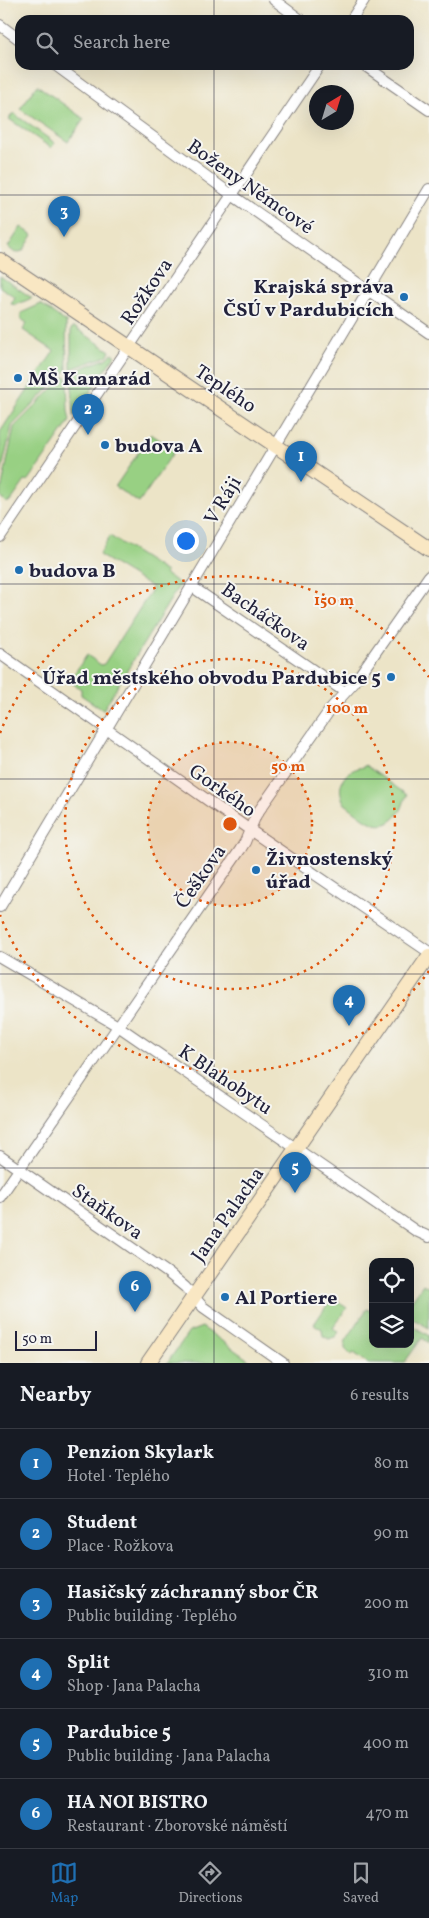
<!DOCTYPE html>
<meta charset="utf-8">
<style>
:root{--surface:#171b24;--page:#242831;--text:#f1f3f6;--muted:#9ea1a6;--line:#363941;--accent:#1f6fb2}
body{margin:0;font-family:Vollkorn,serif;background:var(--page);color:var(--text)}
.controls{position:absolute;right:15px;bottom:15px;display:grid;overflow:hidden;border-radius:10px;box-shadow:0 5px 20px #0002}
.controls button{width:45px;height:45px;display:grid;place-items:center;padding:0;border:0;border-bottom:1px solid var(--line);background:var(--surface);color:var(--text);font:25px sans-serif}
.compass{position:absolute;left:309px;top:85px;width:45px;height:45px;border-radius:50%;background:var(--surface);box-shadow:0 5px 20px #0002;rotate:38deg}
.scale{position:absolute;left:15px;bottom:12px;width:82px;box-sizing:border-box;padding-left:5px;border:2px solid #22223b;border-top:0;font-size:14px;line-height:18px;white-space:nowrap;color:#22223b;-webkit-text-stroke:4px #f6f6f2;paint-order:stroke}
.you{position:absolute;left:185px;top:540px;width:18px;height:18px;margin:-12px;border:4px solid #fff;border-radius:50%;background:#1a73e8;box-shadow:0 0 0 8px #1a73e833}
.badge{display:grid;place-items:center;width:32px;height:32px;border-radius:50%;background:var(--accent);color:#fff;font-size:16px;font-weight:700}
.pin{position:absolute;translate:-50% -41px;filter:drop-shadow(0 1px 2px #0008)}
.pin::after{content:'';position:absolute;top:26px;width:18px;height:15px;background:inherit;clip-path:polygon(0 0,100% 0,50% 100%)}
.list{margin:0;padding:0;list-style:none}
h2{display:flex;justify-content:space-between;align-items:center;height:65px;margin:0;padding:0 20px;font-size:21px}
h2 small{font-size:16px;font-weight:400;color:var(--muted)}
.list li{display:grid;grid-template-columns:32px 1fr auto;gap:15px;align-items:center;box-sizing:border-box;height:70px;padding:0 20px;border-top:1px solid var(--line)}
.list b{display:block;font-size:19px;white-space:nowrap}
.list p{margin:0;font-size:16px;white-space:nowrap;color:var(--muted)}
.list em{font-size:16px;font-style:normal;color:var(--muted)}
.icon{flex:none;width:28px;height:28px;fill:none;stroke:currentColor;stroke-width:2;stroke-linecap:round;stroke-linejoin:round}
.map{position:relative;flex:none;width:429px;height:1363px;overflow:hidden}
.search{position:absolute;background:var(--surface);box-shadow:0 5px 20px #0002;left:15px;right:15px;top:15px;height:55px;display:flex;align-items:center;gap:12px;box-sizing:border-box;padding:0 18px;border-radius:15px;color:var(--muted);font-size:19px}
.sheet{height:485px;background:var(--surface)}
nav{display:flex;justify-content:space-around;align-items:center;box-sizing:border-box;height:70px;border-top:1px solid var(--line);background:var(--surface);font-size:14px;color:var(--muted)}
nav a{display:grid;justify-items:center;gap:2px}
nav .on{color:var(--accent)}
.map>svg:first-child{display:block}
.green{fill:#98d083;stroke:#5d795f}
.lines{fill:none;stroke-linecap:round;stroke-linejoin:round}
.street-casing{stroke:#878381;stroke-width:12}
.secondary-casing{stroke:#878381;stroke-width:16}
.street{stroke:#fff;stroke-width:10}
.secondary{stroke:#f9e7c3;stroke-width:14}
.grid{fill:none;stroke:#22223b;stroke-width:1;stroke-opacity:0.55}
.ring{fill:none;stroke:#de560e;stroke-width:2.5;stroke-dasharray:2.5 5}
.poi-dot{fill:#1f6fb2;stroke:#f6f6f2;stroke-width:2}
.labels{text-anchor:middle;stroke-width:4;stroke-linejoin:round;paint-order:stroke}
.street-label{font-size:20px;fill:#22223b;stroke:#f6f6f2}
.poi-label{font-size:20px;font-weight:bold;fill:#22223b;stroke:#f6f6f2;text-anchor:start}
.centre{fill:#de560e;stroke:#f6f6f2;stroke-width:2.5}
.ring-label{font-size:15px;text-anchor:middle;font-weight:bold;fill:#de560e;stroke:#f6f6f2;stroke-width:4;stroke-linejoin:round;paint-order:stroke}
</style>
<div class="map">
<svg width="429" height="1363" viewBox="0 0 429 1363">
<rect width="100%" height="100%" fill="#f6f6f2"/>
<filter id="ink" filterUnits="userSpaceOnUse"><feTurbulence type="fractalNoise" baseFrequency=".02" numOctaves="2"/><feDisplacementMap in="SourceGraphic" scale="10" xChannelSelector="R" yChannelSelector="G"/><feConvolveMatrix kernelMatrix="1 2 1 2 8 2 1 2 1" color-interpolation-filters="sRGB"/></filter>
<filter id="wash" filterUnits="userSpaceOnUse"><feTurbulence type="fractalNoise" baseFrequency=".0096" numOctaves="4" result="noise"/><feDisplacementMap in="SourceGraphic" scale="20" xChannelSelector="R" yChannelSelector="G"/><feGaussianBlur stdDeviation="1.12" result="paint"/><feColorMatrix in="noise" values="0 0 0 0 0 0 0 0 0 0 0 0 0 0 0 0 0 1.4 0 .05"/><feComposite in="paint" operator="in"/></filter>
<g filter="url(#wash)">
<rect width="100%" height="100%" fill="#ece4c7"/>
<path class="green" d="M37,85L84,119L68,142L20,109Z
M13,113L55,143L51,148L9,119Z
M21,227L33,235L23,251L15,253L8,247Z
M0,276L32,298L16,305L11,304L15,297L0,287Z
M41,304L66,322L67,370L12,426L0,478V432L54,351L23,330L27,323L21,319V313Z
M74,327L110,351L107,356L71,369V329Z
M112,353L115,355L74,416L71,372L108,358Z
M65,376L67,377L68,410L70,421L29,480L25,481L11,501L6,503L0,496L14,427Z
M151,434L175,450L139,503L115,487Z
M110,536L166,572L165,574L180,584L103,710L81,695V689L69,681L87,655L101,665L104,664L153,588L99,555Z
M365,765L407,795C404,800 404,804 401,810C382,839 366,819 345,804C334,787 344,769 364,767Z
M423,1284L429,1288V1328L410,1317V1303Z
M332,1298L347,1308L333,1328L339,1332L335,1337L329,1339L323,1336L322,1329L314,1324Z
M367,1309L373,1312V1344H410V1324L429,1336V1343L422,1338L404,1363H368L354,1353L351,1355L345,1349V1342Z
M202,1327L253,1363H167L189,1332Z"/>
</g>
<g filter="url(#ink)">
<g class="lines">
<defs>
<path id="street" d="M274,0L301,20
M351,20L364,0
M0,25L20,40
M55,65L232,195L429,333
M364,65L429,110
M0,537L320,65
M191,586L345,692
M0,654L250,830L429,952
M0,907L429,189
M0,957L118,1026L416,1231L429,1237
M0,1156L168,1273L185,1287L203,1307L283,1363
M0,1197L240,850L245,842L256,815L332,707L354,683L429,576"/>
<path id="secondary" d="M0,260L429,549
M148,1363L429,956"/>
</defs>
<use href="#street" class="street-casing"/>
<use href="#secondary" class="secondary-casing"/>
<use href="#street" class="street"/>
<use href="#secondary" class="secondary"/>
</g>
</g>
<path class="grid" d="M214,0V20M214,65V1363M0,195H429M0,389H429M0,584H429M0,779H429M0,974H429M0,1168H429"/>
<circle cx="230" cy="824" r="82" fill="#de560e" fill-opacity=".12"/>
<g class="ring">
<circle cx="230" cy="824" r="82"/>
<circle cx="230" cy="824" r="165"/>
<path d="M429 971A247 247 0 0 1 0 915M0 733A247 247 0 0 1 429 677"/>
</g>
<g class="poi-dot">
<circle cx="404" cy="297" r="5"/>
<circle cx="18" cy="378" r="5"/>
<circle cx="105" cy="445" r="5"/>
<circle cx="19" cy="570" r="5"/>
<circle cx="391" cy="677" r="5"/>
<circle cx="256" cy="870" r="5"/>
<circle cx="225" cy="1297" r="5"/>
</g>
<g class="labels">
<g class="street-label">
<text transform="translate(251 186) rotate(35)" y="7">Boženy Němcové</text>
<text transform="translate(146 291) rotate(-56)" y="7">Rožkova</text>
<text transform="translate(226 388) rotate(34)" y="7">Teplého</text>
<text transform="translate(222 500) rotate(-59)" y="7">V Ráji</text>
<text transform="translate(266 616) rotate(35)" y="7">Bacháčkova</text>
<text transform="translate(223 790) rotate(35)" y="7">Gorkého</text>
<text transform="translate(200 876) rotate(-55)" y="7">Češkova</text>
<text transform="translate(226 1079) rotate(34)" y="7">K Blahobytu</text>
<text transform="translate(108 1211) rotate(35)" y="7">Staňkova</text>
<text transform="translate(227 1214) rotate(-55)" y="7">Jana Palacha</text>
</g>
<g class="poi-label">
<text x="394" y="293" text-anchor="end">Krajská správa<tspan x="394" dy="23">ČSÚ v Pardubicích</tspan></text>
<text x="28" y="385">MŠ Kamarád</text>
<text x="115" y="452">budova A</text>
<text x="29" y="577">budova B</text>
<text x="381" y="684" text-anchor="end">Úřad městského obvodu Pardubice 5</text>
<text x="266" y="865">Živnostenský<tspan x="266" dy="23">úřad</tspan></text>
<text x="235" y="1304">Al Portiere</text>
</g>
</g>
<circle cx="230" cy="824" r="8" class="centre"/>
<g class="ring-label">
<text x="334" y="605">150 m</text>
<text x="347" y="713">100 m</text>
<text x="288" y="771">50 m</text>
</g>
</svg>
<div class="controls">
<button><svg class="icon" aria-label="locate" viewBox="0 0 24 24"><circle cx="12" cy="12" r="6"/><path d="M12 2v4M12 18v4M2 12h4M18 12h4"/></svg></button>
<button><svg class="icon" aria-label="layers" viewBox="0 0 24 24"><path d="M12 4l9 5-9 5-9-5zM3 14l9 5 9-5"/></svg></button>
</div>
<svg class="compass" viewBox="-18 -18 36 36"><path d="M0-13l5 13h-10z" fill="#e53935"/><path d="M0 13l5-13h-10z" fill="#9ea1a6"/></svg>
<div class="scale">50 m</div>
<div class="you"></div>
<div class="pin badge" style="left:301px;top:482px">1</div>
<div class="pin badge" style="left:88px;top:435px">2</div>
<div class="pin badge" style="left:64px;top:237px">3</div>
<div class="pin badge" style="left:349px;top:1026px">4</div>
<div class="pin badge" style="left:295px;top:1193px">5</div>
<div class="pin badge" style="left:135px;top:1312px">6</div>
<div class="search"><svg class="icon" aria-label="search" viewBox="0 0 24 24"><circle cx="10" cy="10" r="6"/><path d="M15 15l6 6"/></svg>Search here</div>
</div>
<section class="sheet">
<h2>Nearby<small>6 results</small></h2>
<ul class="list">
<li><span class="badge">1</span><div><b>Penzion Skylark</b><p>Hotel · Teplého</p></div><em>80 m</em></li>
<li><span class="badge">2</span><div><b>Student</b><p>Place · Rožkova</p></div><em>90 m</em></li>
<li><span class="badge">3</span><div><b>Hasičský záchranný sbor ČR</b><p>Public building · Teplého</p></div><em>200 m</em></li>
<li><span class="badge">4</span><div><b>Split</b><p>Shop · Jana Palacha</p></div><em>310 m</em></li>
<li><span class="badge">5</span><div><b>Pardubice 5</b><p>Public building · Jana Palacha</p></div><em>400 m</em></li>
<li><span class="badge">6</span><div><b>HA NOI BISTRO</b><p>Restaurant · Zborovské náměstí</p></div><em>470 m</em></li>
</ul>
</section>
<nav>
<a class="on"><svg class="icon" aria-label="map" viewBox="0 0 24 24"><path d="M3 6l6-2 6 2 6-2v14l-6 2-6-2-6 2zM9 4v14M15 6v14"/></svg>Map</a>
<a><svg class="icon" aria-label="directions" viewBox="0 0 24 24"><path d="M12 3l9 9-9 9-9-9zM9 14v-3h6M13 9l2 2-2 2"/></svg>Directions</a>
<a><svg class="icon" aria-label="saved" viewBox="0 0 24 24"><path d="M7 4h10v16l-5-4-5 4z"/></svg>Saved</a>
</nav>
